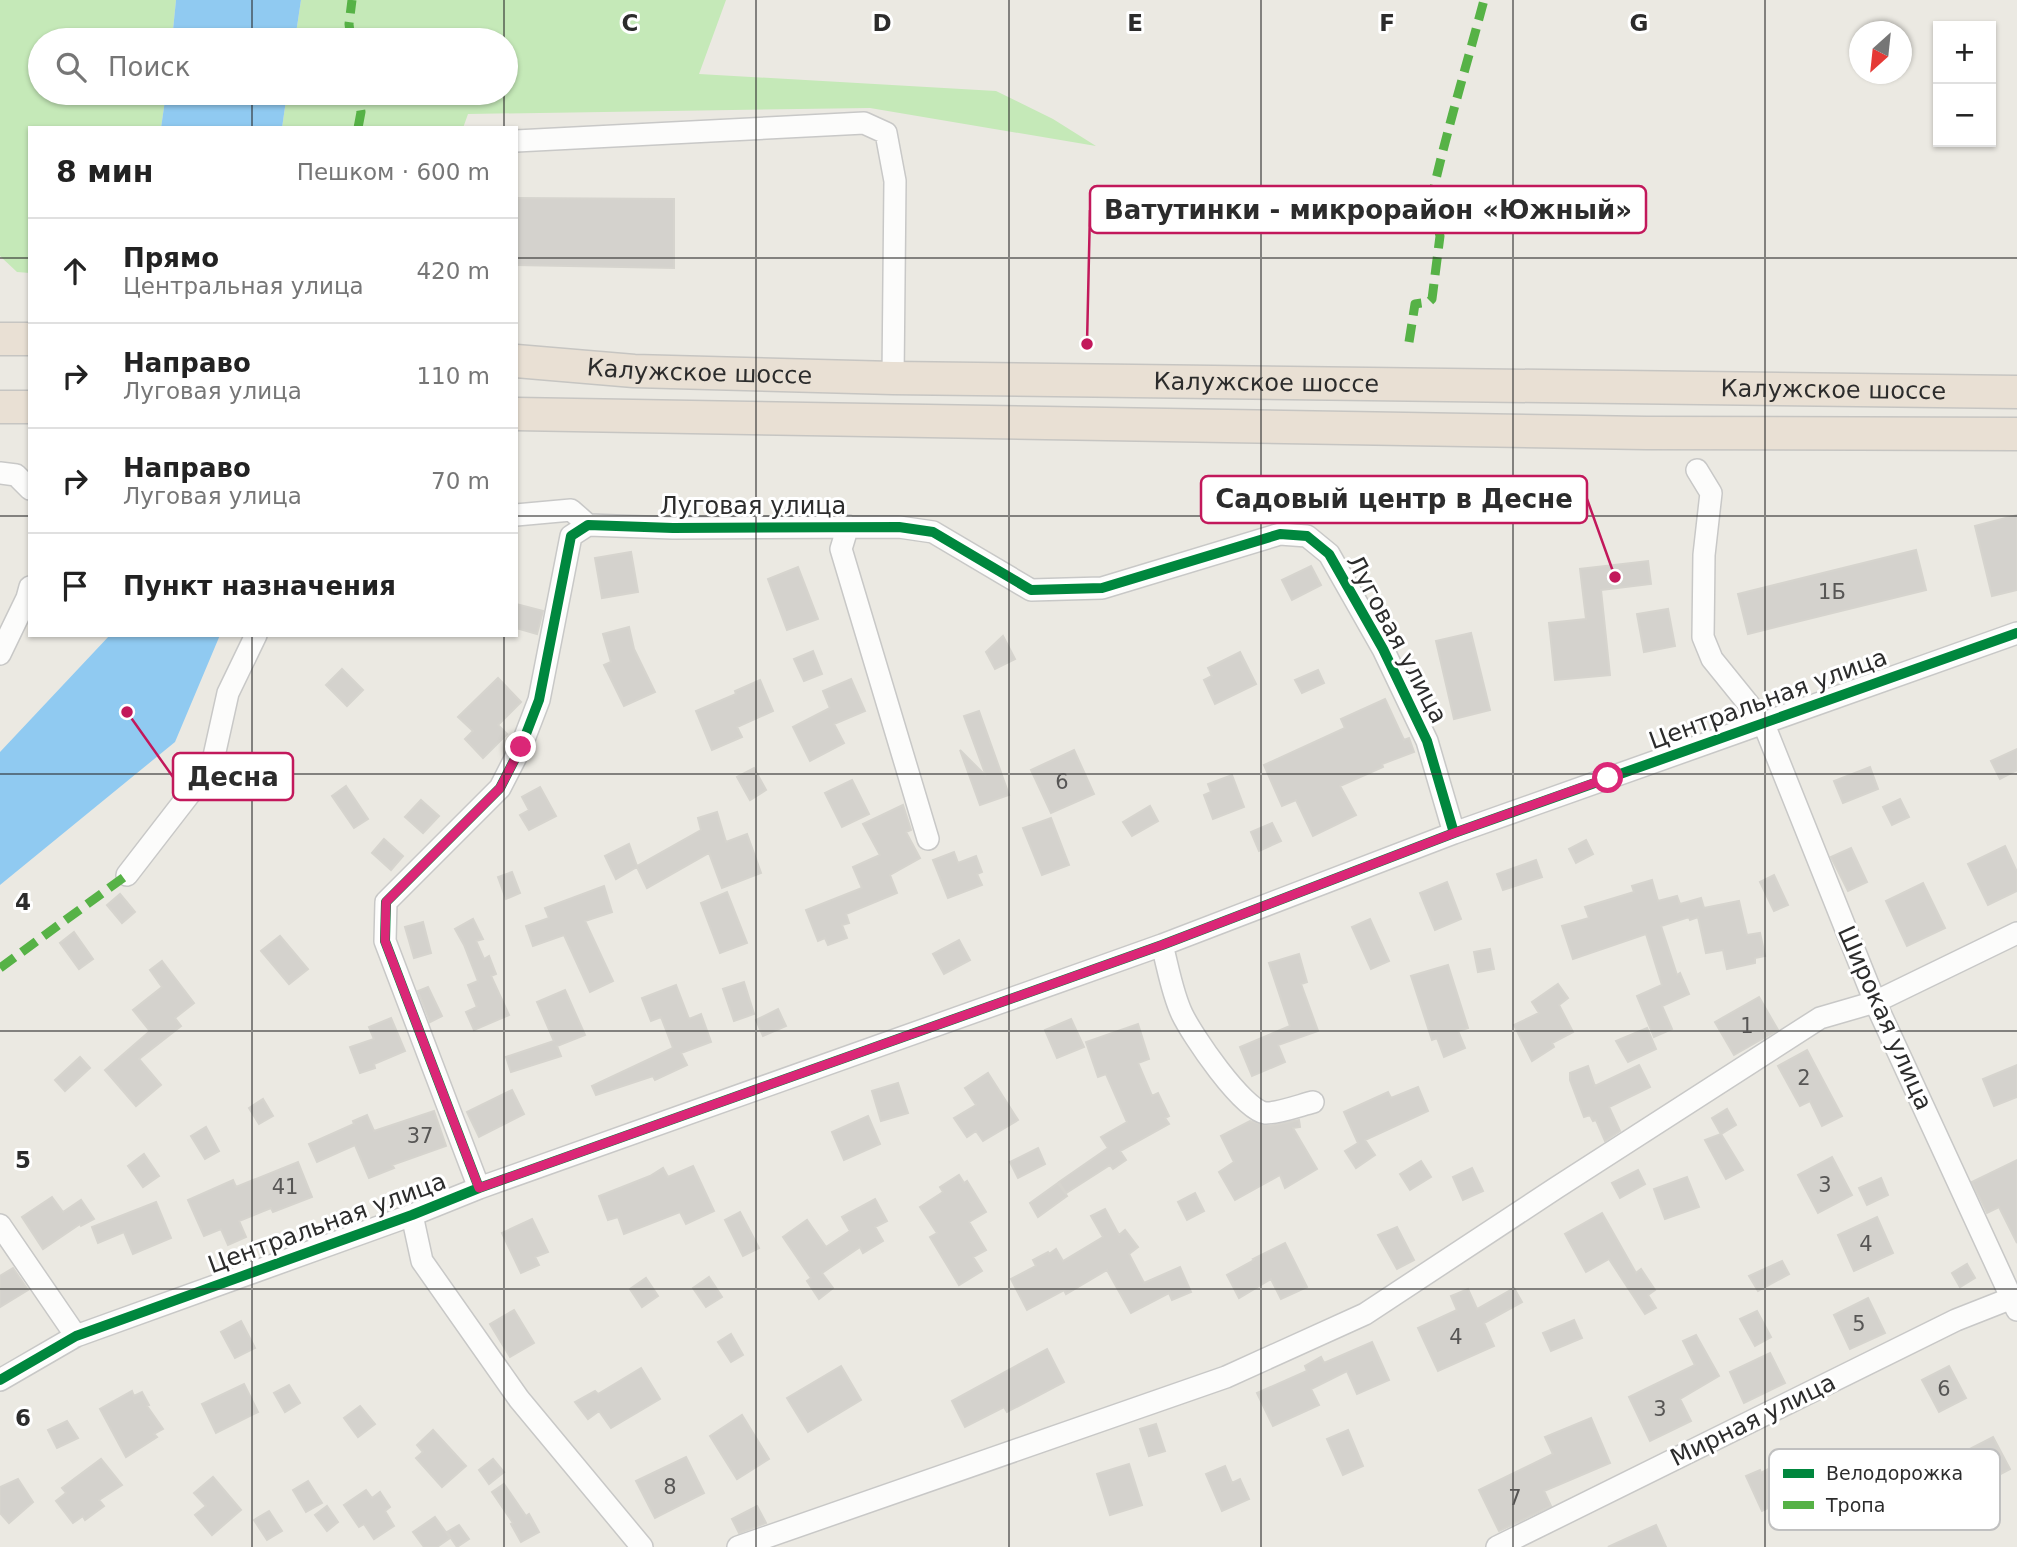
<!DOCTYPE html>
<html lang="ru">
<meta charset="utf-8">
<style>
:root{--surface:#fff;--page:#f6f6f6;--text:#222;--muted:#767676;--line:#e0e0e0}
body{margin:0;font-family:"DejaVu Sans",sans-serif;background:var(--page);color:var(--text)}
.controls{position:absolute;right:21px;top:21px;display:grid;overflow:hidden;border-radius:0px;box-shadow:0 2px 5px #0004}
.controls button{width:63px;height:63px;display:grid;place-items:center;padding:0;border:0;border-bottom:2px solid var(--line);background:var(--surface);color:var(--text);font:35px sans-serif}
.compass{position:absolute;left:1849px;top:21px;width:63px;height:63px;border-radius:50%;background:var(--surface);box-shadow:0 2px 5px #0004;rotate:207deg}
.stop{position:absolute;width:21px;height:21px;margin:-16px;border:5px solid #db2777;border-radius:50%;background:#fff}
.stop.end{background:#db2777;border-color:#fff;box-shadow:0 2px 7px #0008}
.list{margin:0;padding:0;list-style:none}
h2{display:flex;justify-content:space-between;align-items:center;height:91px;margin:0;padding:0 28px;font-size:30px}
h2 small{font-size:23px;font-weight:400;color:var(--muted)}
.list li{display:grid;grid-template-columns:46px 1fr auto;gap:21px;align-items:center;box-sizing:border-box;height:105px;padding:0 28px;border-top:2px solid var(--line)}
.list b{display:block;font-size:26px;white-space:nowrap}
.list p{margin:0;font-size:23px;white-space:nowrap;color:var(--muted)}
.list em{font-size:23px;font-style:normal;color:var(--muted)}
.icon{flex:none;width:38px;height:38px;fill:none;stroke:currentColor;stroke-width:2;stroke-linecap:round;stroke-linejoin:round}
.map{position:relative;flex:none;width:2017px;height:1547px;overflow:hidden}
.search{position:absolute;background:var(--surface);box-shadow:0 2px 5px #0004;left:28px;top:28px;width:490px;height:77px;display:flex;align-items:center;gap:18px;box-sizing:border-box;padding:0 24px;border-radius:38px;color:var(--muted);font-size:26px}
.panel{position:absolute;background:var(--surface);box-shadow:0 2px 5px #0004;left:28px;top:126px;width:490px;height:511px;border-radius:0px}
.map>svg:first-child{display:block}
.green{fill:#c5e9b8}
.water{fill:#90caf1}
.building{fill:#d4d2cd;stroke:#d6d4ce;stroke-width:2}
.lines{fill:none;stroke-linecap:round;stroke-linejoin:round}
.minor-casing{stroke:#c8c8c7;stroke-width:24}
.highway-casing{stroke:#c6c5c2;stroke-width:35}
.minor{stroke:#fcfcfb;stroke-width:21}
.highway{stroke:#e9e0d4;stroke-width:32}
.quiet{stroke:#56b246;stroke-width:9;stroke-dasharray:18 9;stroke-linecap:butt}
.cycleway-casing{stroke:#fff;stroke-width:15}
.cycleway{stroke:#00873e;stroke-width:10}
.route{stroke:#db2777;stroke-width:9}
.grid{fill:none;stroke:#2c2c2c;stroke-width:2;stroke-opacity:0.55}
.labels{text-anchor:middle;stroke-width:6;stroke-linejoin:round;paint-order:stroke}
.number-label{font-size:21px;fill:#575655}
.street-label{font-size:24px;fill:#2c2c2c;stroke:#fff}
.key{fill:#fff;stroke:#c0c0c0;stroke-width:2}
.key-label{font-size:19px;fill:#2c2c2c}
.grid-label{font-size:23px;text-anchor:middle;font-weight:bold;fill:#2c2c2c;stroke:#fff;stroke-width:6;stroke-linejoin:round;paint-order:stroke}
.leader{fill:none;stroke:#c2185b;stroke-width:2.5}
.callout-dot{fill:#c2185b;stroke:#fff;stroke-width:2.5}
.callout{fill:#fff;stroke:#c2185b;stroke-width:2.5}
.callout-label{font-size:26px;text-anchor:middle;font-weight:bold;fill:#2c2c2c}
</style>
<div class="map">
<svg width="2017" height="1547" viewBox="0 0 2017 1547">
<rect width="100%" height="100%" fill="#ebe9e2"/>
<path class="green" d="M0,0H176L172,40H40V93H166L161,128H30V273L17,272L0,256Z
M301,0H726L699,74L996,91L1053,119L1096,146L870,108L468,114L463,128H282L287,93H506V40H295Z"/>
<path class="water" d="M176,0H301L295,40H172Z
M166,93H287L282,128H161Z
M110,635H220L175,742L0,885V752Z"/>
<path class="building" d="M516,198L674,199V268L516,265Z
M2017,515V590L1992,596L1975,526Z
M1916,550L1926,590L1748,634L1738,594Z
M631,552L638,592L602,598L595,558Z
M1648,561L1651,584L1601,590L1610,675L1555,680L1549,623L1586,619L1580,569Z
M1311,566L1321,585L1292,600L1282,580Z
M798,567L818,619L787,630L768,579Z
M516,604L543,611L537,634L516,628Z
M1668,609L1675,646L1644,652L1637,614Z
M629,627L634,649L655,692L624,706L604,665L611,662L603,634Z
M1471,633L1490,710L1454,719L1436,641Z
M1003,636L1015,659L995,669L986,652Z
M813,651L822,674L804,681L794,659Z
M1240,652L1256,684L1215,704L1204,680L1212,676L1208,668Z
M342,669L363,690L347,706L326,685Z
M1318,670L1324,683L1302,693L1295,680Z
M498,678L521,702L498,725L507,734L483,758L465,739L473,731L458,717Z
M851,679L865,711L834,724L844,743L810,761L793,727L830,708L823,691Z
M760,680L773,711L737,727L742,737L712,750L696,711L736,694L735,691Z
M1385,699L1404,740L1409,738L1414,752L1382,764L1383,767L1340,786L1356,815L1313,836L1296,800L1282,806L1264,765L1345,728L1341,719Z
M979,711L1009,795L980,805L960,750L986,776L964,716Z
M2017,749V770L2000,779L1991,761Z
M1074,750L1094,794L1051,813L1031,770Z
M1870,767L1878,789L1843,803L1834,781Z
M754,768L766,790L750,800L737,777Z
M1232,775L1244,807L1213,819L1204,795L1211,792L1208,784Z
M852,780L869,814L842,827L825,793Z
M346,786L368,819L354,828L332,796Z
M540,787L556,816L529,830L520,815L529,810L522,797Z
M1900,799L1909,817L1892,825L1883,807Z
M421,800L439,816L423,833L405,817Z
M903,805L911,830L906,832L920,858L890,875L897,893L846,914L849,923L842,925L847,938L828,945L825,938L818,941L806,910L862,888L853,867L880,855L863,824Z
M1150,806L1158,821L1132,836L1123,822Z
M717,812L726,842L747,834L761,873L722,888L709,853L647,888L637,867L616,879L605,856L629,844L637,866L701,830L698,818Z
M1051,818L1069,865L1042,875L1023,828Z
M1272,823L1281,841L1259,851L1251,832Z
M384,839L403,856L391,870L372,853Z
M1586,840L1593,854L1576,863L1569,849Z
M2005,846L2017,872V891L1988,905L1968,864Z
M1851,848L1867,882L1848,891L1831,857Z
M954,852L958,863L976,856L982,872L977,874L982,885L948,898L933,860Z
M1536,860L1542,877L1503,890L1497,874Z
M512,872L520,893L506,899L498,877Z
M1774,875L1788,905L1774,911L1760,882Z
M1652,880L1658,901L1677,896L1680,904L1701,898L1704,908L1739,901L1747,935L1760,933L1765,956L1755,958V963L1727,969L1723,950L1706,953L1698,917L1690,920L1689,917L1661,926L1677,975L1680,973L1689,994L1662,1006L1672,1029L1654,1037L1637,996L1662,985L1646,934L1573,959L1562,926L1589,918L1585,907L1634,892L1632,886Z
M1447,882L1461,919L1435,930L1420,893Z
M1923,883L1945,928L1907,946L1886,901Z
M604,886L612,912L585,921L613,981L590,992L564,935L533,946L526,926L549,918L545,908Z
M727,892L747,943L720,953L701,903Z
M120,894L135,912L122,923L107,905Z
M473,919L483,939L476,941L484,959L489,956L496,974L491,976L509,1015L474,1030L466,1012L477,1007L468,985L478,981L464,945L455,929Z
M1370,919L1389,961L1371,969L1352,927Z
M423,922L431,953L414,958L405,927Z
M74,932L93,959L79,969L60,943Z
M280,936L308,969L289,984L261,951Z
M959,940L970,960L944,974L933,954Z
M1490,949L1494,969L1478,972L1474,952Z
M1299,954L1307,982L1301,984L1318,1031L1278,1045L1285,1062L1252,1076L1240,1047L1290,1026L1269,963Z
M162,961L194,1003L175,1018L181,1026L139,1059L161,1085L136,1106L105,1070L150,1031L133,1010L162,987L150,970Z
M1448,965L1468,1028L1458,1031L1465,1048L1444,1057L1437,1038L1432,1040L1411,976Z
M744,982L754,1014L734,1021L723,989Z
M1558,984L1568,998L1559,1005L1573,1032L1552,1043L1554,1047L1532,1061L1514,1025L1539,1013L1532,1002Z
M676,985L689,1019L701,1014L711,1042L681,1053L687,1065L655,1080L653,1076L596,1095L592,1086L673,1048L661,1017L651,1021L642,998Z
M428,987L442,1016L430,1022L418,991Z
M565,990L585,1035L557,1046L561,1056L511,1072L506,1057L554,1041L537,1002Z
M1759,997L1778,1030L1734,1055L1715,1022Z
M778,1009L786,1026L763,1036L756,1020Z
M391,1018L405,1051L374,1064L375,1068L360,1073L350,1047L374,1039L369,1027Z
M1071,1019L1084,1047L1057,1058L1045,1030Z
M1138,1024L1149,1059L1138,1063L1152,1096L1158,1093L1169,1116L1165,1118L1169,1124L1120,1151L1126,1160L1113,1169L1110,1165L1066,1193L1059,1182L1108,1148L1101,1137L1127,1122L1106,1074L1098,1077L1086,1042Z
M1647,1028L1656,1049L1628,1062L1616,1041Z
M1807,1050L1842,1116L1822,1126L1810,1101L1800,1106L1778,1066Z
M80,1057L90,1068L65,1091L55,1080Z
M1639,1065L1650,1087L1609,1107L1620,1131L1605,1141L1596,1120L1593,1121L1590,1115L1584,1117L1570,1080V1073L1588,1066L1595,1086Z
M2017,1065V1097L1994,1106L1983,1079Z
M988,1073L1018,1120L983,1141L976,1131L967,1137L954,1118L976,1105L965,1088Z
M898,1083L908,1113L881,1121L872,1091Z
M1418,1087L1428,1111L1365,1140L1375,1155L1356,1168L1345,1151L1358,1143L1344,1112L1388,1092L1391,1098Z
M512,1090L524,1114L479,1137L467,1112Z
M263,1099L273,1116L259,1124L249,1108Z
M1727,1109L1736,1125L1721,1134L1712,1118Z
M434,1111L446,1146L392,1165L394,1168L369,1178L355,1145L317,1162L309,1144L354,1124L353,1121L367,1115L374,1131Z
M868,1116L880,1144L844,1160L832,1132Z
M1299,1120L1300,1127L1293,1128L1317,1169L1285,1188L1280,1175L1235,1200L1219,1172L1234,1162L1221,1136L1250,1121L1270,1126Z
M206,1127L219,1151L205,1159L191,1136Z
M1721,1134L1743,1170L1726,1179L1705,1140Z
M1038,1148L1045,1164L1018,1178L1010,1162Z
M144,1154L159,1176L143,1187L128,1166Z
M1832,1157L1852,1195L1818,1213L1798,1175Z
M2017,1160V1243L1999,1207L1987,1213L1972,1182Z
M1421,1161L1431,1177L1410,1190L1400,1174Z
M298,1162L312,1197L273,1212L271,1208L239,1221L246,1237L228,1245L221,1229L204,1236L188,1200L233,1180L236,1187Z
M693,1166L714,1211L686,1224L680,1212L624,1234L618,1217L608,1220L599,1196L650,1176L663,1168L668,1177Z
M1472,1168L1483,1191L1463,1200L1453,1177Z
M1638,1170L1645,1184L1620,1198L1612,1183Z
M959,1175L964,1183L967,1181L986,1212L969,1222L986,1250L973,1257L982,1271L959,1285L930,1237L937,1233L920,1207L943,1192L940,1187Z
M1687,1177L1699,1207L1665,1219L1654,1189Z
M1881,1178L1888,1195L1867,1205L1859,1188Z
M1058,1183L1067,1196L1038,1217L1030,1203Z
M1195,1193L1204,1211L1187,1220L1178,1202Z
M52,1197L63,1212L81,1200L94,1219L81,1226L80,1224L43,1249L22,1217Z
M875,1199L887,1221L875,1227L883,1241L863,1253L860,1247L822,1273L833,1288L819,1299L807,1281L811,1278L783,1237L807,1220L826,1247L850,1231L842,1217Z
M156,1202L171,1238L133,1254L124,1232L98,1243L92,1227Z
M1105,1209L1119,1235L1125,1230L1138,1247L1129,1254L1144,1283L1180,1267L1191,1292L1172,1300L1169,1293L1131,1313L1107,1270L1066,1294L1064,1290L1027,1310L1011,1279L1036,1266L1033,1260L1048,1252L1049,1254L1056,1249L1063,1261L1103,1237L1091,1216Z
M740,1212L759,1248L743,1256L725,1220Z
M1602,1213L1636,1273L1641,1269L1655,1290L1648,1295L1656,1308L1645,1314L1609,1259L1586,1272L1565,1234Z
M1877,1217L1893,1253L1854,1271L1838,1235Z
M532,1219L548,1252L535,1257L539,1265L521,1273L502,1233Z
M1397,1227L1414,1260L1397,1269L1378,1235Z
M1285,1243L1307,1287L1281,1299L1271,1279L1239,1298L1227,1275L1254,1260L1253,1259Z
M1782,1261L1789,1274L1758,1291L1749,1276Z
M1967,1264L1975,1278L1960,1287L1952,1273Z
M13,1268L28,1290L0,1307V1276Z
M709,1277L722,1297L706,1307L693,1288Z
M646,1278L658,1296L642,1307L630,1289Z
M1514,1288L1522,1302L1484,1323L1494,1346L1438,1371L1418,1328L1457,1310L1451,1296L1468,1289L1477,1309Z
M1868,1298L1885,1333L1850,1349L1834,1315Z
M514,1310L534,1343L510,1357L490,1324Z
M1757,1311L1771,1337L1755,1346L1740,1319Z
M1574,1320L1582,1338L1551,1351L1543,1333Z
M241,1321L255,1348L235,1358L221,1332Z
M731,1334L743,1355L731,1362L718,1342Z
M1696,1335L1719,1376L1680,1399L1691,1421L1650,1441L1629,1397L1695,1365L1683,1341Z
M1372,1342L1389,1380L1357,1394L1347,1371L1311,1389L1319,1405L1273,1426L1257,1393L1307,1371L1305,1366L1321,1357L1324,1363Z
M1047,1349L1064,1382L1007,1412L1004,1407L965,1427L952,1401Z
M1770,1353L1785,1383L1744,1403L1730,1372Z
M841,1366L861,1400L808,1432L787,1398Z
M1949,1366L1966,1398L1939,1412L1922,1380Z
M641,1368L660,1399L611,1428L599,1411L588,1419L575,1402L595,1391L598,1394Z
M244,1384L258,1412L216,1433L202,1404Z
M289,1385L300,1403L285,1412L274,1393Z
M132,1391L134,1396L142,1392L149,1405L147,1406L163,1429L154,1434L157,1437L126,1457L100,1409Z
M360,1406L375,1424L358,1437L344,1418Z
M742,1415L769,1459L737,1479L710,1436Z
M1591,1418L1610,1463L1544,1491L1551,1506L1499,1531L1479,1490L1553,1454L1545,1437Z
M67,1421L78,1438L57,1448L48,1430Z
M1156,1424L1165,1451L1149,1456L1140,1429Z
M433,1430L466,1466L442,1487L416,1458L423,1452L417,1445Z
M1348,1430L1363,1466L1343,1475L1327,1439Z
M1993,1437L2010,1469L1982,1484L1964,1452Z
M1804,1450L1821,1483L1762,1511L1746,1476L1760,1470L1761,1473Z
M686,1457L704,1493L655,1518L636,1481Z
M101,1459L122,1485L99,1500L104,1506L85,1520L83,1516L73,1523L56,1501L66,1493L62,1488Z
M493,1459L504,1472L489,1484L479,1470Z
M1129,1464L1142,1505L1110,1515L1097,1474Z
M1225,1466L1232,1483L1240,1479L1249,1499L1222,1511L1206,1474Z
M213,1477L241,1510L212,1535L195,1515L206,1506L194,1493Z
M18,1479L33,1502L9,1523L0,1513V1487Z
M308,1481L322,1503L306,1512L293,1490Z
M504,1484L526,1516L529,1514L539,1532L521,1542L511,1524L513,1523L492,1492Z
M366,1490L372,1498L380,1492L390,1507L385,1511L394,1526L374,1539L364,1524L359,1527L344,1505Z
M327,1506L338,1522L327,1531L315,1515Z
M757,1506L766,1523L739,1533L732,1519Z
M269,1511L282,1531L267,1540L254,1520Z
M435,1517L450,1538L437,1547H424L413,1532Z
M459,1525L469,1539L457,1547L447,1532Z
M1656,1525L1666,1547H1608Z"/>
<g class="lines">
<defs>
<path id="minor" d="M516,141L864,123L886,133L895,181L893,378
M1697,470L1711,493L1704,555L1703,637L1712,659L1763,722L1875,1002L2017,1310
M0,473L16,475L30,489
M516,515L571,510L588,525
M848,526L841,549L928,839
M0,654L27,598L30,587
M127,875L212,765L228,693L256,635
M1162,945C1168,967 1172,993 1182,1014C1192,1035 1242,1109 1265,1113C1276,1114 1301,1105 1313,1102
M479,1188L385,941L386,902L500,788L521,747L539,700L571,536L588,525L673,528L899,527L933,532L1031,590L1102,588L1280,534L1307,536L1329,554L1383,649L1427,741L1454,833
M412,1215L422,1261L519,1399L642,1547
M0,1225L76,1336
M0,1380L76,1336L412,1215L479,1188L1162,945L1454,833L2017,633
M738,1547L1226,1377L1365,1314L1556,1188L1820,1018L1875,1002L2017,933
M1497,1547L1956,1320L2017,1296"/>
<g id="highway">
<path d="M0,339H30"/>
<path id="s1" d="M516,361L634,371L893,378L2017,392"/>
<path d="M0,407H30"/>
<path d="M516,414L1646,433L2017,434"/>
</g>
</defs>
<use href="#minor" class="minor-casing"/>
<use href="#highway" class="highway-casing"/>
<use href="#minor" class="minor"/>
<use href="#highway" class="highway"/>
<path class="quiet" d="M351,40L349,24L352,0
M358,128L361,112L358,93
M1409,342L1415,304L1429,302L1432,299L1440,236L1439,232L1426,225C1441,149 1464,75 1484,0
M0,968L127,875"/>
<defs>
<path id="cycleway" d="M479,1188L385,941L386,902L500,788L521,747L539,700L571,536L588,525L673,528L899,527L933,532L1031,590L1102,588L1280,534L1307,536L1329,554L1383,649L1427,741L1454,833
M0,1380L76,1336L412,1215L479,1188L1162,945L1454,833L2017,633"/>
</defs>
<use href="#cycleway" class="cycleway-casing"/>
<use href="#cycleway" class="cycleway"/>
</g>
<g class="lines">
<path class="route" d="M521,747L500,788L386,902L385,941L479,1188L1162,945L1454,833L1608,778"/>
</g>
<path class="grid" d="M252,0V40M504,0V40M756,0V1547M1009,0V1547M1261,0V1547M1513,0V1547M1765,0V1547M252,93V128M504,93V128M0,258H30M516,258H2017M0,516H30M516,516H2017M252,635V1547M504,635V1547M0,774H2017M0,1031H2017M0,1289H2017"/>
<g class="labels">
<g class="number-label">
<text x="1832" y="599">1Б</text>
<text x="1062" y="789">6</text>
<text x="1747" y="1033">1</text>
<text x="1804" y="1085">2</text>
<text x="420" y="1143">37</text>
<text x="1825" y="1192">3</text>
<text x="285" y="1194">41</text>
<text x="1866" y="1251">4</text>
<text x="1859" y="1331">5</text>
<text x="1456" y="1344">4</text>
<text x="1944" y="1396">6</text>
<text x="1660" y="1416">3</text>
<text x="670" y="1494">8</text>
<text x="1515" y="1505">7</text>
</g>
<g class="street-label">
<text dy="8" stroke="none"><textPath href="#s1" startOffset="184">Калужское шоссе</textPath></text>
<text dy="8" stroke="none"><textPath href="#s1" startOffset="751">Калужское шоссе</textPath></text>
<text dy="8" stroke="none"><textPath href="#s1" startOffset="1318">Калужское шоссе</textPath></text>
<text x="753" y="514">Луговая улица</text>
<text transform="translate(1397 639) rotate(62)" y="8">Луговая улица</text>
<text transform="translate(1768 699) rotate(-20)" y="8">Центральная улица</text>
<text transform="translate(1885 1018) rotate(66)" y="8">Широкая улица</text>
<text transform="translate(327 1223) rotate(-20)" y="8">Центральная улица</text>
<text transform="translate(1753 1420) rotate(-26)" y="8">Мирная улица</text>
</g>
</g>
<rect x="1769" y="1449" width="231" height="81" rx="10" class="key"/>
<rect x="1783" y="1469" width="31" height="9" fill="#00873e"/>
<rect x="1783" y="1501" width="31" height="8" fill="#56b246"/>
<g class="key-label">
<text x="1826" y="1480">Велодорожка</text>
<text x="1826" y="1512">Тропа</text>
</g>
<g class="grid-label">
<text x="630" y="31">C</text>
<text x="882" y="31">D</text>
<text x="1135" y="31">E</text>
<text x="1387" y="31">F</text>
<text x="1639" y="31">G</text>
<text x="23" y="910">4</text>
<text x="23" y="1168">5</text>
<text x="23" y="1426">6</text>
</g>
<path class="leader" d="M1087 344L1090 210M1615 577L1587 499M127 712L173 777"/>
<g class="callout-dot">
<circle cx="1087" cy="344" r="7"/>
<circle cx="1615" cy="577" r="7"/>
<circle cx="127" cy="712" r="7"/>
</g>
<g class="callout">
<rect x="1090" y="186" width="556" height="47" rx="7"/>
<rect x="1201" y="476" width="386" height="47" rx="7"/>
<rect x="173" y="753" width="120" height="47" rx="7"/>
</g>
<g class="callout-label">
<text x="1368" y="219">Ватутинки - микрорайон «Южный»</text>
<text x="1394" y="508">Садовый центр в Десне</text>
<text x="233" y="786">Десна</text>
</g>
</svg>
<div class="controls">
<button>+</button>
<button>−</button>
</div>
<svg class="compass" viewBox="-18 -18 36 36"><path d="M0-13l5 13h-10z" fill="#e53935"/><path d="M0 13l5-13h-10z" fill="#767676"/></svg>
<div class="stop" style="left:1608px;top:778px"></div>
<div class="stop end" style="left:521px;top:747px"></div>
<div class="search"><svg class="icon" aria-label="search" viewBox="0 0 24 24"><circle cx="10" cy="10" r="6"/><path d="M15 15l6 6"/></svg>Поиск</div>
<section class="panel">
<h2>8 мин<small>Пешком · 600 m</small></h2>
<ul class="list">
<li><svg class="icon" aria-label="ahead" viewBox="0 0 24 24"><path d="M12 20V5M6 11l6-6 6 6"/></svg><div><b>Прямо</b><p>Центральная улица</p></div><em>420 m</em></li>
<li><svg class="icon" aria-label="right" viewBox="0 0 24 24"><path d="M7 20v-9h11M14 6l5 5-5 5"/></svg><div><b>Направо</b><p>Луговая улица</p></div><em>110 m</em></li>
<li><svg class="icon" aria-label="right" viewBox="0 0 24 24"><path d="M7 20v-9h11M14 6l5 5-5 5"/></svg><div><b>Направо</b><p>Луговая улица</p></div><em>70 m</em></li>
<li><svg class="icon" aria-label="arrive" viewBox="0 0 24 24"><path d="M6 21V4h12l-3 4 3 4H6"/></svg><div><b>Пункт назначения</b></div></li>
</ul>
</section>
</div>
